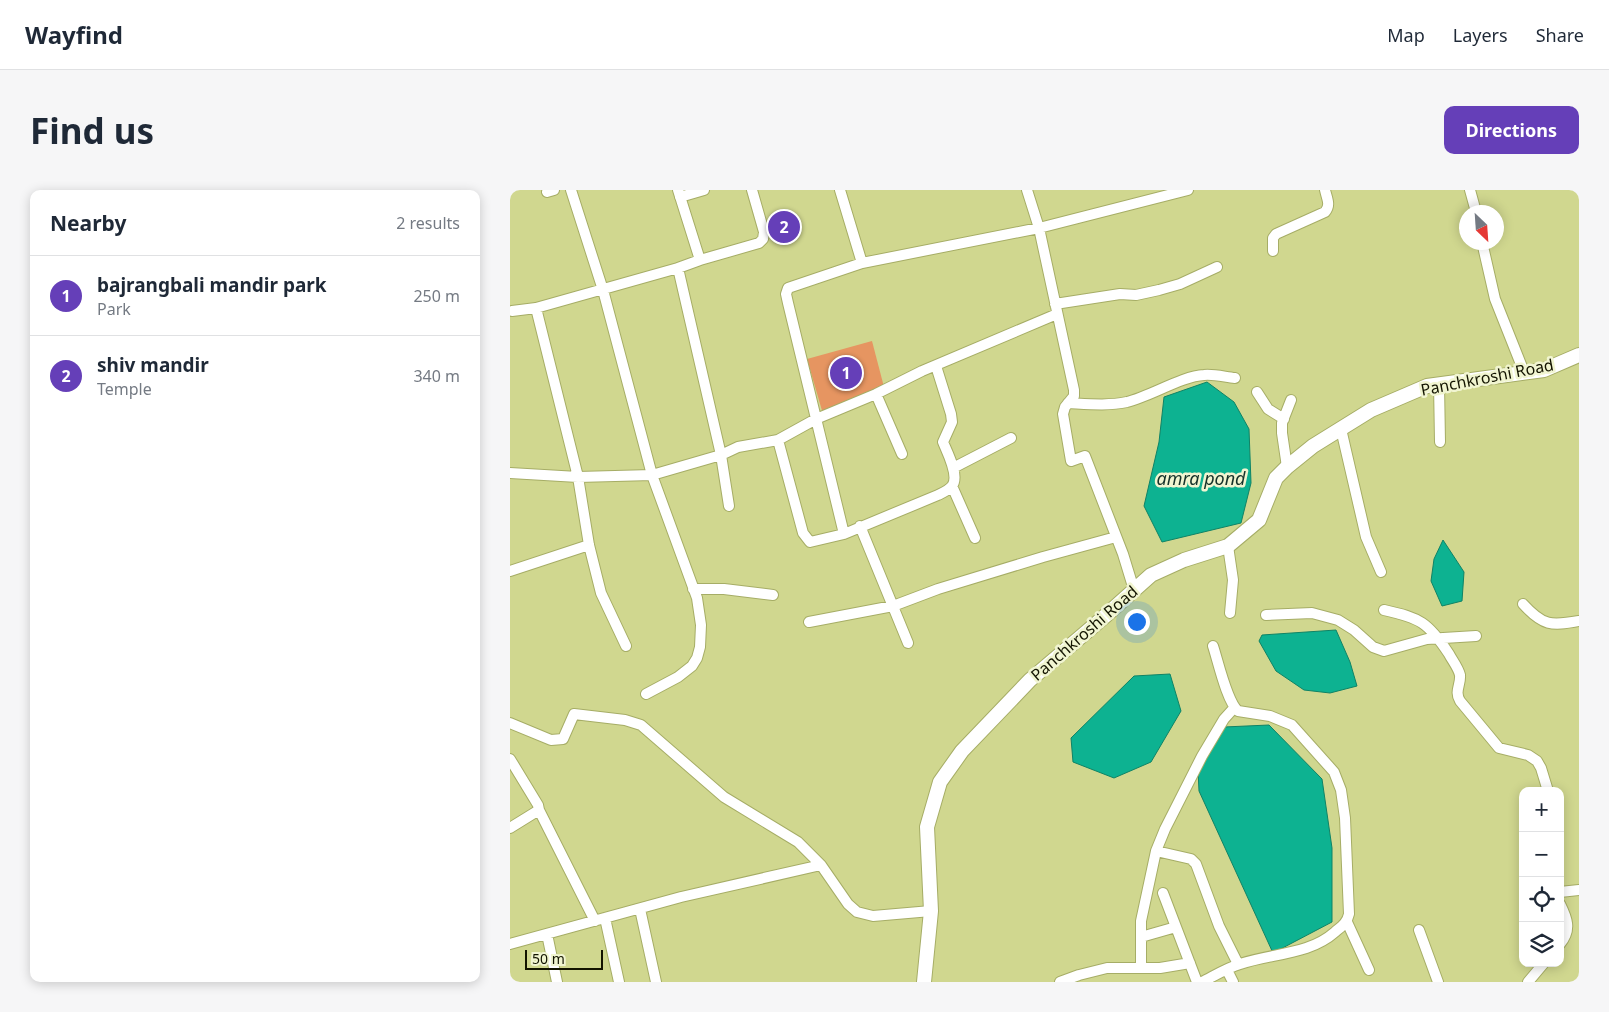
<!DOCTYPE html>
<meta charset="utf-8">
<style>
:root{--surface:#fff;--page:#f6f6f7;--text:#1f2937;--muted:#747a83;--line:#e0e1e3;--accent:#653fb8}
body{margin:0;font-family:"Noto Sans",sans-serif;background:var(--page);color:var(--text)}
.controls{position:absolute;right:15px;bottom:15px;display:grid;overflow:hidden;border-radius:10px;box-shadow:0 2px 12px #0003}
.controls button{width:45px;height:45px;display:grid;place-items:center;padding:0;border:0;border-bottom:1px solid var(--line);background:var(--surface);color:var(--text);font:25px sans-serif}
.compass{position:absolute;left:949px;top:15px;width:45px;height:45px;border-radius:50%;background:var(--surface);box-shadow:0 2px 12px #0003;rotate:155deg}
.scale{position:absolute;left:15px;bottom:12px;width:78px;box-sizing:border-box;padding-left:5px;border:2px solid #131400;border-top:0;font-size:14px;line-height:18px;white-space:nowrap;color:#131400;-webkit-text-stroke:4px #f1f5d1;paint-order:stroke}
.you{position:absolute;left:626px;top:431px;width:18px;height:18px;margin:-12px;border:4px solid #fff;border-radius:50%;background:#1a73e8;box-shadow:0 0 0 8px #1a73e833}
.badge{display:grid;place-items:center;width:32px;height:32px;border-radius:50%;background:var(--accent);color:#fff;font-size:16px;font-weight:700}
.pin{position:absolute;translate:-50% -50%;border:2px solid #fff;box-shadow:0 1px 5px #0006}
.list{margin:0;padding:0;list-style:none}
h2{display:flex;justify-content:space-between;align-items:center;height:65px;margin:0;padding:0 20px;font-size:21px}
h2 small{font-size:16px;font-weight:400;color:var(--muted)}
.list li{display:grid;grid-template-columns:32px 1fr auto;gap:15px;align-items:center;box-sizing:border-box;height:80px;padding:0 20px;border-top:1px solid var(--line)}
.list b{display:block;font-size:19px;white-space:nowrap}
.list p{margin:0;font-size:16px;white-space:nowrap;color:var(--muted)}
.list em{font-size:16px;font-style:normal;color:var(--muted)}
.icon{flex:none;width:28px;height:28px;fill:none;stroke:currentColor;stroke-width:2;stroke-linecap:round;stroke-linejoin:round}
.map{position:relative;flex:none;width:1069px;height:792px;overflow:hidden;border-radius:10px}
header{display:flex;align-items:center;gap:30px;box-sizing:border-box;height:70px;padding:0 25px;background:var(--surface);border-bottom:1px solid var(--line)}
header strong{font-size:24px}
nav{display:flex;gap:28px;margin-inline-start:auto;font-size:18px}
.intro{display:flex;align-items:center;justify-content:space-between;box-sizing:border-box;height:120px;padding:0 30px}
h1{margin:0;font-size:35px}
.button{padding:12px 22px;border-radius:10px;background:var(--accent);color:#fff;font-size:18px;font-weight:700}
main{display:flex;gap:30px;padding:0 30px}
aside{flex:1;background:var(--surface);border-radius:10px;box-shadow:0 2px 12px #0003}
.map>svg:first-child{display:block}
.green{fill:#e69561}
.water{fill:#0db291;stroke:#0f8366}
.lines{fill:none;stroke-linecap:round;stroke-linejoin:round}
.street-casing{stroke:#a6ad66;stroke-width:12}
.secondary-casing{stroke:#a6ad66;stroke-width:16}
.street{stroke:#fff;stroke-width:10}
.secondary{stroke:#fff;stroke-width:14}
.labels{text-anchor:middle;stroke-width:5;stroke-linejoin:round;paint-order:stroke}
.street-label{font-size:16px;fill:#131400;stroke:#f1f5d1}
.water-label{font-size:18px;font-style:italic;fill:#15322a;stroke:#f1f5d1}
</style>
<header>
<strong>Wayfind</strong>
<nav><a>Map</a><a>Layers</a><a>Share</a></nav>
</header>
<div class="intro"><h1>Find us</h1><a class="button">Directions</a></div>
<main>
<aside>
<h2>Nearby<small>2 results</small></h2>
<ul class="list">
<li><span class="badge">1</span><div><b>bajrangbali mandir park</b><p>Park</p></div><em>250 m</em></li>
<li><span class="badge">2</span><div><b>shiv mandir</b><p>Temple</p></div><em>340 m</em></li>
</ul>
</aside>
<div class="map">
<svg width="1069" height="792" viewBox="0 0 1069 792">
<rect width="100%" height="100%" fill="#d0d78f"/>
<path class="green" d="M362,151L374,197L313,224L297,169Z"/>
<path class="water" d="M697,192L724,212L739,239L741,293L731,333L652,352L634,316L649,252L654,207Z
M933,350L954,382L952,411L932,416L921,391L924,369Z
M826,440L840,472L847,496L820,503L794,500L766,481L749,451L752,445Z
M660,484L671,521L641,572L604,588L563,572L561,548L624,486Z
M759,535L812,589L822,658V732L763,763L689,601L688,580L714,537Z"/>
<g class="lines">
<defs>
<path id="street" d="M61,0L93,100L142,285L187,408L191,435L190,457L187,468L182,476L168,487L136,504
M168,0L190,70L168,78L211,265L219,316
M330,0L352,73
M517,0L529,38L564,200V206L555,217L553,224L561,271L575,266L613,364L624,400
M960,0L966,22
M37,2L44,0
M170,7L194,0
M972,52L985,109L1014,182
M763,61V48L766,44L815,22C821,15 817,9 815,0
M190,70L249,53L253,49L254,42L242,0
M545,114L610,104L626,105L649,100L670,94L707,77
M26,118L68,287L79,355L91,403L116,456
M2,121L26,118L168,78
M929,194L930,252
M747,202L758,219L774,229
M366,204L392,264
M558,213C578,214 598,216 617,212C641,206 672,186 694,185C704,184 715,187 725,188
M831,239L856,347L871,382
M268,250L293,343L300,352L334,344L428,305C432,303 439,300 442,296C450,286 437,262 433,252L442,232L441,224L426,176
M777,277L772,243V233L781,210
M443,278L501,248
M0,283L68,287L142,285L211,265L228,257L268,250L306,229L366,204L412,181L547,124
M442,296L465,348
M350,336L398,453
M334,344L278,113L276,104L278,98L352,73L529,38L678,0
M718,356L723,390L720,423
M0,381L79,355
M183,399H214L263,405
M1013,414C1033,436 1041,436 1069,431
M874,420C910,428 918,432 939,464C942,470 948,477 950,485C951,495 944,501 950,511L989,558L1018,565L1027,571L1031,578L1038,601
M756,425L802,423L828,430L844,440L863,457L874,461L917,449L966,446
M299,432L383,416L428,399L533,367L606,347
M0,533L41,550L53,549L64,524L115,530L131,535L214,607L288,652L311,675L338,714L347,722L363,726L421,721
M0,569L28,615L29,620L0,638
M29,620L85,731
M646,661L681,669L686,674L709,736L728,774
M1050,702L1069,700
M653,703L687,792
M1050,714C1057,728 1062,740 1050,754
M130,719L146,792
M95,728L109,792
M837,732L859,780
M909,740L928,792
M37,744L47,792
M631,747L666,737
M0,754L171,707L311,675
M631,778V731L646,661L655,639L692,566L714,529L724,518
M717,780L723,792
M550,792L569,785L597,778H650L680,773
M692,792C704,786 717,778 730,774C763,763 799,765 825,742C832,736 837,733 839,724L835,628L831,600L824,582L782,535L760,526L728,521C717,512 708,471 703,456
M1018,792L1034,773"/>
<path id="secondary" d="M414,792L421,721L417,637L430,592L452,561L520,490L594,427L641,385L674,370L718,356L749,330L766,288L777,277L803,256L861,220L917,196L1034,180L1069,165"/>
</defs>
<use href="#street" class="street-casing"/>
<use href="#secondary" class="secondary-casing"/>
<use href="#street" class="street"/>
<use href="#secondary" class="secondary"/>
</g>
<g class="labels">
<g class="street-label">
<text transform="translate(977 187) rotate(-11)" y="6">Panchkroshi Road</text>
<text transform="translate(574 443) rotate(-41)" y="6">Panchkroshi Road</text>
</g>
<g class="water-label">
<text x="691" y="295">amra pond</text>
</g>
</g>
</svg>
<div class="controls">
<button>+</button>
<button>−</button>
<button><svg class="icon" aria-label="locate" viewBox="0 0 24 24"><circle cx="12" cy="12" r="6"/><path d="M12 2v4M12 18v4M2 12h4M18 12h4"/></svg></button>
<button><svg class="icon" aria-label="layers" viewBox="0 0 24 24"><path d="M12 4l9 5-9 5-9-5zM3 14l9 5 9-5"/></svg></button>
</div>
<svg class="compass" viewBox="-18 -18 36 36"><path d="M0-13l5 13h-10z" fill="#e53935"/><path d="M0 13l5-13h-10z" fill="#747a83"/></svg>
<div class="scale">50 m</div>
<div class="you"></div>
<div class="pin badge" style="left:336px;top:183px">1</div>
<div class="pin badge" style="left:274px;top:37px">2</div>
</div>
</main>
